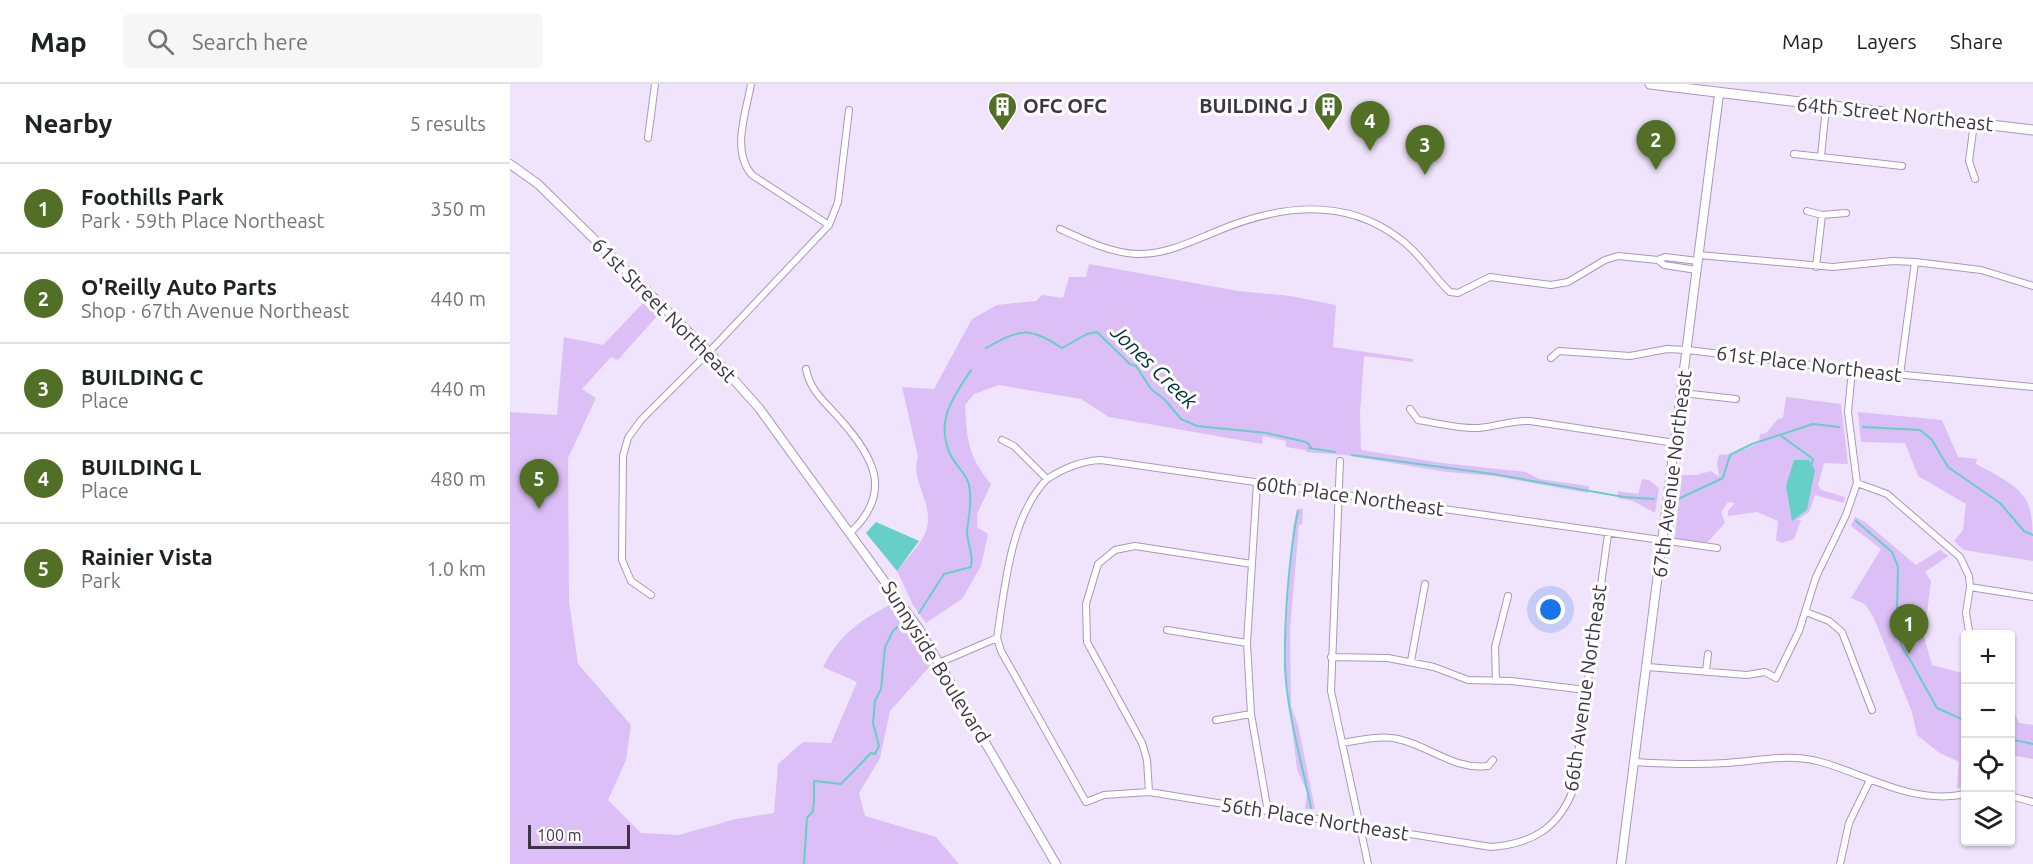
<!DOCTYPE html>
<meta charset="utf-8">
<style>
:root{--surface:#fff;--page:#f6f6f6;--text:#202124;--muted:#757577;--line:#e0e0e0;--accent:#517026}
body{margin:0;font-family:Ubuntu,sans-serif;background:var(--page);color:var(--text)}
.controls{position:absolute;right:18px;bottom:18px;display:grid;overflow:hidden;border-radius:6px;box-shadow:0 2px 4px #0004}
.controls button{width:54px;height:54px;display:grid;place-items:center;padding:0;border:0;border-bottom:2px solid var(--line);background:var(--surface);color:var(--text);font:30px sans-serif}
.scale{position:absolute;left:18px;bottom:15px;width:102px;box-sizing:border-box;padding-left:6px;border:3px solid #3d3545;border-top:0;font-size:16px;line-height:21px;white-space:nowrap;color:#3d3545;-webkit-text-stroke:4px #fff;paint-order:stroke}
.you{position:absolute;left:1041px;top:526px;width:21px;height:21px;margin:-15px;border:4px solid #fff;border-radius:50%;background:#1a73e8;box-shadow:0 0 0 9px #1a73e833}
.badge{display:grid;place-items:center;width:39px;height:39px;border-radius:50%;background:var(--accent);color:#fff;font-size:20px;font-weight:700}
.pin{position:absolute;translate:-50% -50px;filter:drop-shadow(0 2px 3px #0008)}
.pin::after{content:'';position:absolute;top:32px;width:21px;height:18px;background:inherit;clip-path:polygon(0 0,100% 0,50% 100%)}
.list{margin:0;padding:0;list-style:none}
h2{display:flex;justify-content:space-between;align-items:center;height:78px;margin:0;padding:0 24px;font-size:26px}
h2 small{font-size:20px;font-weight:400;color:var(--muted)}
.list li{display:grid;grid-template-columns:39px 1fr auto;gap:18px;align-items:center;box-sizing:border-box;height:90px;padding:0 24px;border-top:2px solid var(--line)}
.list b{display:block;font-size:22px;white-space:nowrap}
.list p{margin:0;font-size:20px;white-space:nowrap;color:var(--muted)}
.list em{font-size:20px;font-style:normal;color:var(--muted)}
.icon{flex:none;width:33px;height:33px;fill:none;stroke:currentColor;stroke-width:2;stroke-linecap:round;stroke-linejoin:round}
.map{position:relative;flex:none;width:1523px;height:780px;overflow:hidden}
header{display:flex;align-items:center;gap:36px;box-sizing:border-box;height:84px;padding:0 30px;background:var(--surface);border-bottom:2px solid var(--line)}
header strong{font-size:28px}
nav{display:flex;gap:33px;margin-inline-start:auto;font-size:21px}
.search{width:420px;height:54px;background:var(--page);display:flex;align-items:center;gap:15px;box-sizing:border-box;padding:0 21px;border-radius:6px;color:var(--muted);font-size:22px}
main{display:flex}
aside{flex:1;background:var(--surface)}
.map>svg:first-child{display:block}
.green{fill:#dcbff6}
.water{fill:#66cfc8}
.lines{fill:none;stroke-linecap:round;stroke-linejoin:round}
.stream{stroke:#66cfc8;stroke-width:2}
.minor-casing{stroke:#ab97bd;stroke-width:8}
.tertiary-casing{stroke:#ab97bd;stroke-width:10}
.secondary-casing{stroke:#ab97bd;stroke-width:11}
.minor{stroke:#fff;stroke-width:6}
.tertiary{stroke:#fff;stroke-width:8}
.secondary{stroke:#fff;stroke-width:9}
.labels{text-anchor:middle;stroke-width:6;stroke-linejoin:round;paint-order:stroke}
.poi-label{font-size:20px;font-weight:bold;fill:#3d3545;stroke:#fff;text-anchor:start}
.street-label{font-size:20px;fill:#3d3545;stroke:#fff}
.water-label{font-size:21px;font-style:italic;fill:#003230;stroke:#fff}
</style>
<header>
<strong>Map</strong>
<div class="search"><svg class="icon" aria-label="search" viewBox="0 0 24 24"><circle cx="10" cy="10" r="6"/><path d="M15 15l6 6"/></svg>Search here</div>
<nav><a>Map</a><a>Layers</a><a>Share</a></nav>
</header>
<main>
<aside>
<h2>Nearby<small>5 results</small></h2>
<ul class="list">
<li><span class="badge">1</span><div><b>Foothills Park</b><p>Park · 59th Place Northeast</p></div><em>350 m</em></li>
<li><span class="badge">2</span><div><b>O'Reilly Auto Parts</b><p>Shop · 67th Avenue Northeast</p></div><em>440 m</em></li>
<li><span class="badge">3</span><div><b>BUILDING C</b><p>Place</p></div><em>440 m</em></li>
<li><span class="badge">4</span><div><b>BUILDING L</b><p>Place</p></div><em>480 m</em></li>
<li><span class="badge">5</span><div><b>Rainier Vista</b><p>Park</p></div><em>1.0 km</em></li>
</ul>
</aside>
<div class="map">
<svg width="1523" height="780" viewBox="0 0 1523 780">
<rect width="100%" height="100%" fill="#f0e3fc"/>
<path class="green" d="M579,180L728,207L780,212L826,221L823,263L903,275V278L854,272L850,329L851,366L932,379L1016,388L1029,395L1079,402L1078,409L984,392L937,388L834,371L796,368L795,366L776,363V357L753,352L752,360L599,333L571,315L489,301L464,310L455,321C457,357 458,372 481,400L467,430V443L478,450L471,482L452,515L416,539L403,521L387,487C395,476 409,463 415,450C427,421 399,397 408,373L392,303L424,305L462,235L487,221L526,217L532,211L553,214L559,193H576Z
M133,219L147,232L108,276L101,273L72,305L86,314L58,374L59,517L68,580L121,641L116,676L98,716L131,749L169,751L226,735L264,729L268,680L293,658L321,659L347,598L313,583C330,549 351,536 383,519L420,582L380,627L370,674L349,709L355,732L426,753L449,780H0V328L47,331L54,253L93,261Z
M1276,313L1331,320L1338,380L1314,379L1308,401L1311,406L1335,413L1334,419L1305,411L1299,428L1287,436H1291L1284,455L1272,459L1266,456L1268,437L1247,428L1218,432V427L1225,419L1218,418L1211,428L1215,439L1195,461H1164L1172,391H1186L1201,387L1209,393L1207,378L1209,371L1224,370L1249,359L1250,350L1256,349L1268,335L1273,334Z
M1348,328L1432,336L1448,373L1467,375L1466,380C1523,410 1523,413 1523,477L1454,466L1444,457L1453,446L1456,420L1408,392L1395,359L1351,358Z
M1132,395L1139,396L1149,404L1145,429L1123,417L1108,414V407L1128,410Z
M787,425H793L792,440L789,441L780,545L781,622L788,641L805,725H795L797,708L787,685L774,576L783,444Z
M1345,433L1355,438L1406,481L1430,466L1438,472L1415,488L1421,497L1414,553L1422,581L1455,590V703L1447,704L1449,678L1428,668L1407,651L1402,628L1363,532L1355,520L1341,514L1371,465L1341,442Z
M1501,620L1509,639L1523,641V675L1501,671Z"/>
<path class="water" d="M1284,376H1299L1305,386L1297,426L1282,437L1276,402Z
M366,438L409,457L387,487L356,449Z"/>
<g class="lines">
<path class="stream" d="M476,264C510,245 518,242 552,264L577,250L587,248L620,280L626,282L641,305L655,316L671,335L687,342L757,349L796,358L801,363
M1353,343L1410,346L1422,356L1438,383L1490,419L1514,447L1523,451
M1270,351L1303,375L1301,382
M799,364L825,368
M842,371L983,390L1114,413L1144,415
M1168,415L1213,394L1220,371L1242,360L1303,340L1329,343
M788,427C779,470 774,539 775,583C777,630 792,678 801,724
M1346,437L1382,468L1388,483L1387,525L1391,561L1403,581L1427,624L1456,637
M409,529L434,490L461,483C464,469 457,460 457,447C459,431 462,417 459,401C457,390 445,381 440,370C425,336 443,314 461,286
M1500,655L1523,660
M294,780L297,734L303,727L304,717V697L331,700L361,669L365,670L369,662L363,639L365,617L371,605L375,563L383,547L395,537"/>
<defs>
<path id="minor" d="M241,0C236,29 221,67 242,91L319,141
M1464,39L1459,77L1465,95
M138,54L145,0
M1284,70L1392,82
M1311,72L1316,23
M1297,127L1312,131L1336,129
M550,145C574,156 601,169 627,170C655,171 680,158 705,148C766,122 833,111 890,155C910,169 922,191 940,208L948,209L980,193L1041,201L1058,198L1095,176L1108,172L1148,176
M1189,171L1323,183L1383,177L1405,178L1471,186L1523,202
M1306,183L1312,131
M1187,186L1154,181L1148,176L1155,173L1188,177
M1041,274L1049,267L1120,272L1157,265L1178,266L1342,286L1523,303
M296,285C300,307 315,318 329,334C363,372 384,407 341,448
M1390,291L1405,178
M1172,309L1226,315
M900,325L908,336C927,339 950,345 969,344C987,342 1003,336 1020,337L1165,359
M492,356L504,362L537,395C554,384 570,377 591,376L1207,464
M830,377L821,607L858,780
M537,395C500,433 495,503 487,554L491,567L576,718L594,711L639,708L981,763C1021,760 1048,745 1063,706L1098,450
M747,399L737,559L741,630L758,728
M1347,399L1377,410L1450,473L1459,492L1460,503L1523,513
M141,511L121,497L112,476L113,372L118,354L131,336L199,268L319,141L328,118L339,26
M1296,528L1319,537L1332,548L1362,626
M657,546L737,559
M1459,547L1456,529L1460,503
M821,573L878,574L924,583L958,596L1001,597L1076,606
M901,577L915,500
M431,578L487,554
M1138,583L1237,591L1255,588L1266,594L1289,547L1306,493L1336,431L1347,399L1338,328L1342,286
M1196,587L1198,570
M986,597L985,563L998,512
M706,636L741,630
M832,659C850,656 870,651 888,655C920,662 943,686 978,682L983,676
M1125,678C1156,680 1186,681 1216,679C1249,677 1278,669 1311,678C1360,692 1403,721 1456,710
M639,708L637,676L632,659L577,558L576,520L588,480L605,466L625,462L742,480
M1500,712L1523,718
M1330,780L1339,739L1360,696"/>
<path id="tertiary" d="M0,80L28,100L199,268L249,324L409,545L546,780
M1111,780L1209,10"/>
<path id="secondary" d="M1140,0L1523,46"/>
</defs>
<use href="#minor" class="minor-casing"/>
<use href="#tertiary" class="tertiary-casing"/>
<use href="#secondary" class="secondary-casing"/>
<use href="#minor" class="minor"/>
<use href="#tertiary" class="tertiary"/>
<use href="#secondary" class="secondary"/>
</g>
<defs>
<symbol id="building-pin" viewBox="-11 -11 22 30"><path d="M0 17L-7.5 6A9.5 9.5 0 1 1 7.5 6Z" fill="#517026" stroke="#fff"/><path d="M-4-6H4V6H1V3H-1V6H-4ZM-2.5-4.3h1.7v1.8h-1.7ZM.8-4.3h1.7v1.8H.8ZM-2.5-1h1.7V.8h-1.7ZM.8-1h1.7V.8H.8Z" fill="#fff"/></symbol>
</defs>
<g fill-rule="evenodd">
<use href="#building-pin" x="476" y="6" width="33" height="45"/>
<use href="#building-pin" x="802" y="6" width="33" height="45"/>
</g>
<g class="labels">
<g class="poi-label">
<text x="513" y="29">OFC OFC</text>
<text x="798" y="29" text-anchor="end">BUILDING J</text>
</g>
<g class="street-label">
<text transform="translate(1385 30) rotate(6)" y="7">64th Street Northeast</text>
<text transform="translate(154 226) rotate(45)" y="7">61st Street Northeast</text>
<text transform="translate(1299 280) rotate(7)" y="7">61st Place Northeast</text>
<text transform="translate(1162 390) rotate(-83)" y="7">67th Avenue Northeast</text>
<text transform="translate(840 412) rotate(8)" y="7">60th Place Northeast</text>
<text transform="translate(426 578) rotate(58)" y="7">Sunnyside Boulevard</text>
<text transform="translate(1075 604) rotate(-82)" y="7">66th Avenue Northeast</text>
<text transform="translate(805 735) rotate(9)" y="7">56th Place Northeast</text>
</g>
<g class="water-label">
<text transform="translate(644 283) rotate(44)" y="7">Jones Creek</text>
</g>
</g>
</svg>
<div class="controls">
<button>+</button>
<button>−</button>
<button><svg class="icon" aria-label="locate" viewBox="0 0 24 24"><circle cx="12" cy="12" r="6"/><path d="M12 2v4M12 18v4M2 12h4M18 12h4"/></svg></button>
<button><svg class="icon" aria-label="layers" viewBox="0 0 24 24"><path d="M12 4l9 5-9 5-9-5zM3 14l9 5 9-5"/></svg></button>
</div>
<div class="scale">100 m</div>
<div class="you"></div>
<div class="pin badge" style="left:1399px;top:570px">1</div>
<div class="pin badge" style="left:1146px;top:86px">2</div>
<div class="pin badge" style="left:915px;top:91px">3</div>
<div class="pin badge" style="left:860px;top:67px">4</div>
<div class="pin badge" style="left:29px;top:425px">5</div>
</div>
</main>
